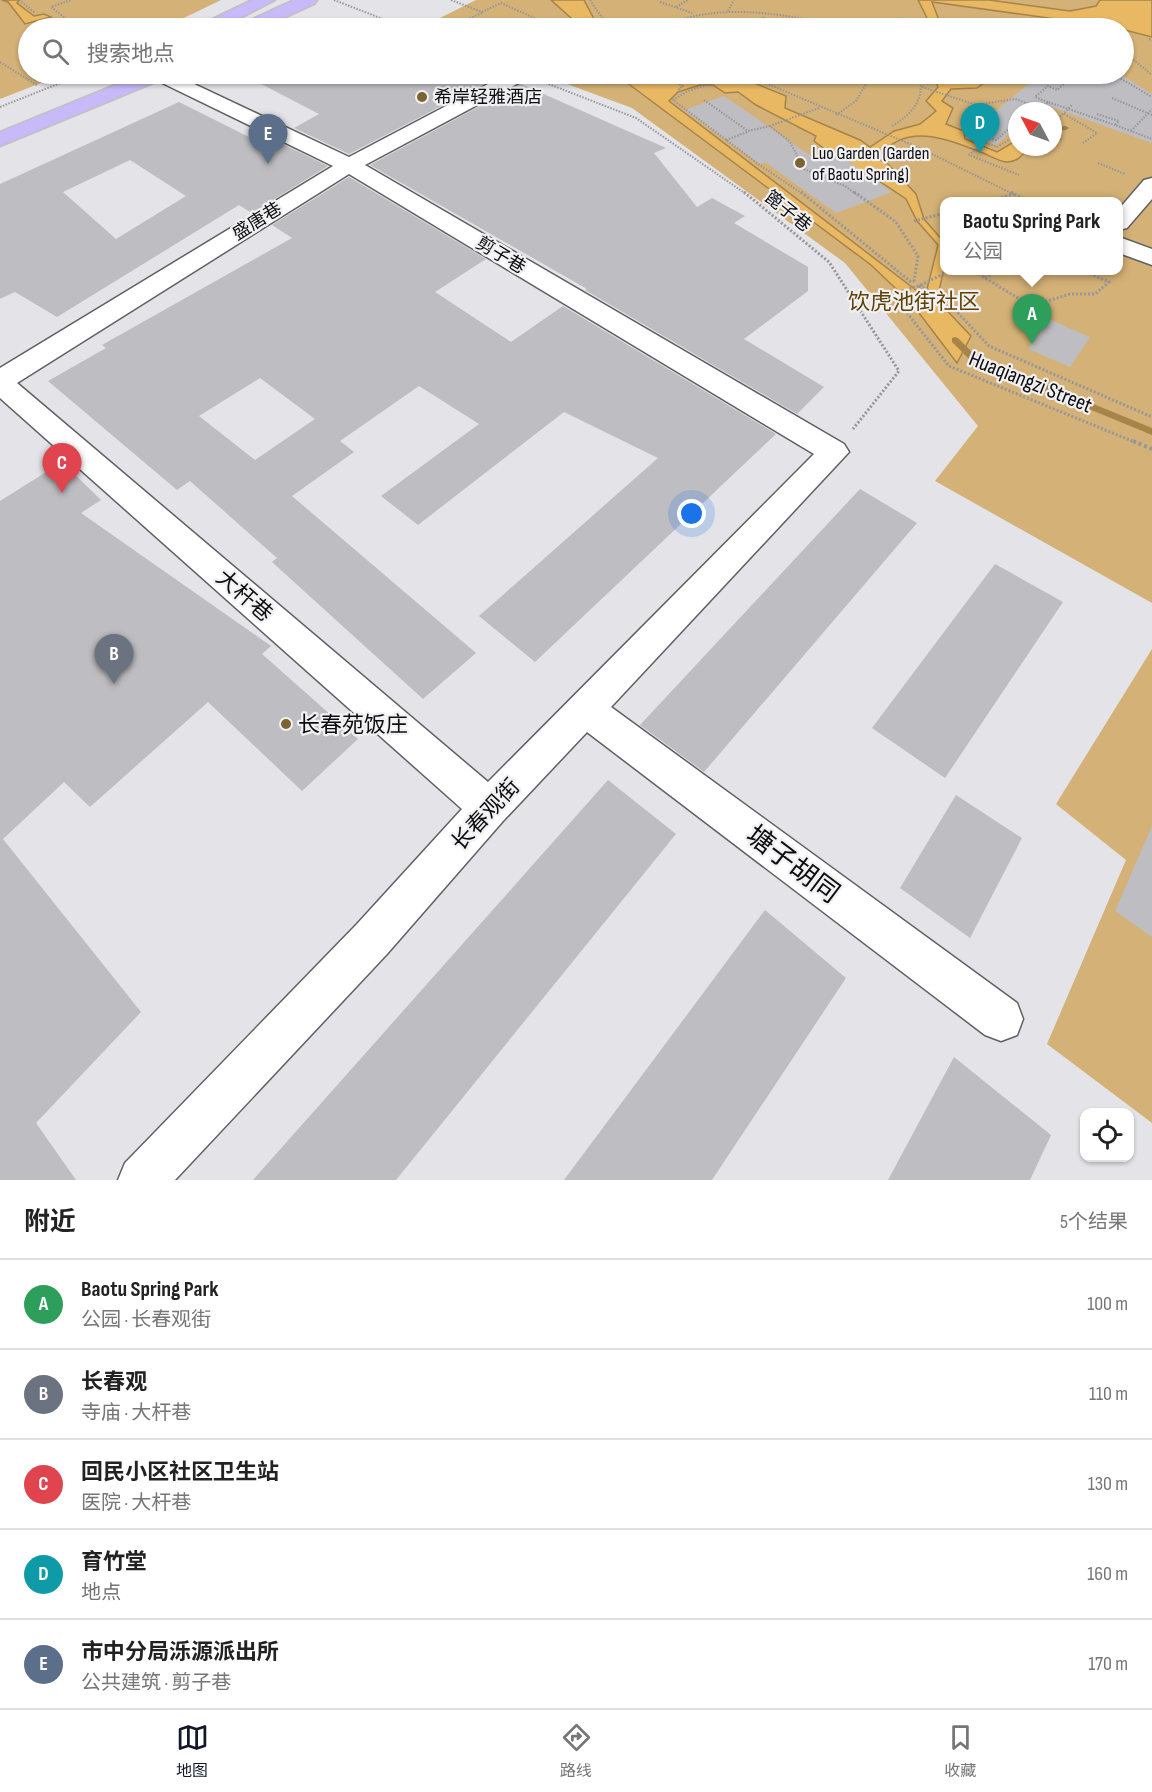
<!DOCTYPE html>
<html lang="zh">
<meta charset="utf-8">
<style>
:root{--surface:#fff;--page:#f2f2f2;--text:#222;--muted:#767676;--line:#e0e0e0;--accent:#111827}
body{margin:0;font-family:"Sofia Sans Condensed","Noto Sans SC",sans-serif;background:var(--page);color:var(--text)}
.controls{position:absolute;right:18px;bottom:18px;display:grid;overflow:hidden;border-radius:12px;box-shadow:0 2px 4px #0004}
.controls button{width:54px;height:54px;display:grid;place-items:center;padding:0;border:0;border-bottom:2px solid var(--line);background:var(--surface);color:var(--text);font:30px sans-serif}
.compass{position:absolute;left:1008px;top:102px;width:54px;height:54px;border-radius:50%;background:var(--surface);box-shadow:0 2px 4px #0004;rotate:311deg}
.you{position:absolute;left:692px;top:514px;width:21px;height:21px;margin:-15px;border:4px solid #fff;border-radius:50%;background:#1a73e8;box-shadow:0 0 0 9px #1a73e833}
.badge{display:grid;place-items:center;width:39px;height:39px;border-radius:50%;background:var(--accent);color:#fff;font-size:20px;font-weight:700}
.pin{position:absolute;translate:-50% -50px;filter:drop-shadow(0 2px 3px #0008)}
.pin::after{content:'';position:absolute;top:32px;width:21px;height:18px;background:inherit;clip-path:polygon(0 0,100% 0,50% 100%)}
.popup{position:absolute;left:940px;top:197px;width:183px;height:78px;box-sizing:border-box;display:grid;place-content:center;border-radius:12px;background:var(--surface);filter:drop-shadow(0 2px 4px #0005);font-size:20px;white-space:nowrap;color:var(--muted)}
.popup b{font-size:22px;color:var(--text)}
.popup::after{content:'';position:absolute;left:50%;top:100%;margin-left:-12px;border:12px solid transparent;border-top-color:var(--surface)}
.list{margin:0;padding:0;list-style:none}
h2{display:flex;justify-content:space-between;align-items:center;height:78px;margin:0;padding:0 24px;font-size:26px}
h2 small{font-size:20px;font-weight:400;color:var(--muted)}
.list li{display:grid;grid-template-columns:39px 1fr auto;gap:18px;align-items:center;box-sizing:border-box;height:90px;padding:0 24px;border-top:2px solid var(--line)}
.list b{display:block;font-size:22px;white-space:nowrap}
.list p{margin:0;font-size:20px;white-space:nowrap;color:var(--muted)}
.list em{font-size:20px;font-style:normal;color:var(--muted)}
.icon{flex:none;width:33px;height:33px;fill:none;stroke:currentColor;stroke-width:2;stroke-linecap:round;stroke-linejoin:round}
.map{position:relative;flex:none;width:1152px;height:1180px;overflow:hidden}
.search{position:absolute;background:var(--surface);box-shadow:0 2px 4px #0004;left:18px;right:18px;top:18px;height:66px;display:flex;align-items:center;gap:15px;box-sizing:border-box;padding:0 21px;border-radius:33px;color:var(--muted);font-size:22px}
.sheet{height:528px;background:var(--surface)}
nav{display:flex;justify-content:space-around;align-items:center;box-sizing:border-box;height:84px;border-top:2px solid var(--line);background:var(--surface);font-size:16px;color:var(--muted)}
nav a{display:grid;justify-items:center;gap:3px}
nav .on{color:var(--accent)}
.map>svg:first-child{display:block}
.green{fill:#d4b176;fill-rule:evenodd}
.water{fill:#e8b863;stroke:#a6844a;stroke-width:1.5;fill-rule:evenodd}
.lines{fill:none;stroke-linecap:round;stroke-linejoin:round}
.stream{fill:#a6844a;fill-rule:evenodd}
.building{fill:#bebdc1;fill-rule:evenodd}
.minor-casing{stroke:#606063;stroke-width:3}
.major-casing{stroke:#c0c0c0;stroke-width:3}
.path-far2{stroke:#97969a;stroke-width:2;stroke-dasharray:1.5 1.5;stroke-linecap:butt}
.path-far1{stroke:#97969a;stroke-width:3;stroke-dasharray:2 2;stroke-linecap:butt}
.path{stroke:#97969a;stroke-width:4;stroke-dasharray:3 3;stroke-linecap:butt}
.minor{fill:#fff;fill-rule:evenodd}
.major{fill:#c8b9f8;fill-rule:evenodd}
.poi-dot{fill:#7d6334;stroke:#f1f1f4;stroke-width:2}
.labels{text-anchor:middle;stroke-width:4.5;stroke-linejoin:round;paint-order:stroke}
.far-poi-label{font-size:18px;fill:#0d0c0e;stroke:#f1f1f4;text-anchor:start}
.far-street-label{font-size:18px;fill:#0d0c0e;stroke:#f1f1f4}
.far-quarter-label{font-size:22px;fill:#5e4205;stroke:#f1f1f4}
.street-label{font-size:22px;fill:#0d0c0e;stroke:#f1f1f4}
.poi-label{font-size:22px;fill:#0d0c0e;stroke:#f1f1f4;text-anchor:start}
.near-street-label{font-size:27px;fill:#0d0c0e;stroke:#f1f1f4}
</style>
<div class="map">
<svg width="1152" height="1180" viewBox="0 0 1152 1180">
<rect width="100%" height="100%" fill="#e4e3e7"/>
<path class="green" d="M0,0H221L163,28H28V74H64L0,99Z
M476,0H1132L1152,13V603L935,481L978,426L845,263L632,108L540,74H1124V28H420ZM1017,111H1053V147H1017ZM945,202H1119V270H945Z
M1152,649V1123L1047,1044L1126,860L1056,804Z"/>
<path class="water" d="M2,0H19L17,3L34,16L44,14L51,17L25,24L8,2Z
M551,0H584L594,19L604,28H582Z
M918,0H989L1070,11L1096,6L1100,0H1152V37L1113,27L932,2L942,28H932Z
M619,74H732L786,96L785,108L860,140L870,147L894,131L920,124L936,111L926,101L938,87L935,80L927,74H990L988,80L977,88L951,89L942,101L953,108L946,124L964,131L965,139L997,152L1017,140V147H1028C1024,155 1016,163 1006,162C999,161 990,156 983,153C949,140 908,121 879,156L880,160L888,164L916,194L924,219L945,243V264L937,300L971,336L957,363L913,305L871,265L626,82ZM700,85H713L725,93L738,92L756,105L816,136L814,141L830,153L837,152L865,176L870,175L906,199L917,221L938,245L925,297L669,101L678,92Z"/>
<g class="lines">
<path class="stream" d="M1053,127L1066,126L1069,128L1066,130L1053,131Z
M955,337L958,338L976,356L1152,428V435L970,360L952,342V338Z"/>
</g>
<path class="building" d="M255,74H494L499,76L349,154L294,128L319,114L248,77Z
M1041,74H1120L1152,94V143L1048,106L1043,111H1017V126L996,145L967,134Z
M521,84L666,148L654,153L697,207L712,198L745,216L734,223L808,267V291L744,339L824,387L797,414L585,290L587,289L370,165Z
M724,96L811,156L824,151L830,155L837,153L892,192L836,213L765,162L760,164L684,110Z
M179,102L265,145L274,140L328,166L252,213L239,205L57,317L15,292L0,299V184ZM130,160L186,196L116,239L63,192Z
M349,177L486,259L435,292L511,342L563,306L776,434L535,662L479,616L658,458L564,412L418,525L381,496L479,424L419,386L340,441L354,452L292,496L476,653L423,699L272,562L277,558L190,481L177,490L48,381L106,348L102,345L292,238L272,225ZM260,378L315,419L255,460L199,416Z
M1049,319L1090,337L1070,367L1028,349Z
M62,462L101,500L81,513L271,646L262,654L358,739L302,791L208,702L90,807L64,782L3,839L141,1012L36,1123L76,1180H0V501Z
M860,489L917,523L704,772L640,725Z
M995,564L1063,602L945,778L872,728Z
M608,780L676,834L396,1180H253Z
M956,795L1022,838L970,938L900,888Z
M1152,826V937L1115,911Z
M765,910L846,978L712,1180H564Z
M954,1057L1051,1135L1030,1180H888Z"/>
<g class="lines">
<defs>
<path id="minor" d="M150,74H173L349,157L507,74H530L528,78L365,165L844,444L849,452L611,707L1017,1003L1023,1019L1017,1035L1001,1041L985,1035L587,732L503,821L387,954L175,1180H118L125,1163L357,924L462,809L0,398V368L333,166L152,78ZM349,174L814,454L488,782L17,383Z
M1152,178V199L1127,228L1119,230V209L1144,180Z
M1119,237L1152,249V265L1119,253Z"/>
<path id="major" d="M252,0H275L221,28H199L202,24Z
M294,0H317L314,4L262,28H239L242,24Z
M142,74H168L165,78L0,146V132Z"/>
</defs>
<use href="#minor" class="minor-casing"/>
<use href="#major" class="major-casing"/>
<path class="path-far2" d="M19,0L35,13
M334,0L406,28
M451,0L482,12L501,3L557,28
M590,0L609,28
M660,2L692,13
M676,7L688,0
M728,11L734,0
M482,13L468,19L488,28
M763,17L774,26
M69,21L51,7L71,0
M659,28C716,1 784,13 843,28
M749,28L763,18
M871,28C884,23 900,12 912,24
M905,28L912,24L979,28
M1149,39L1152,40
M1124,52L1152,75
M0,62L38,86
M676,74V77L683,80L678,83L683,86L679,89L682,92
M738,74L688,91L673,100L761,166L803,194
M744,74L924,150L1013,194
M853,74L870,79
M1113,74L1152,97
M546,83L636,118L746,194
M922,87L973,104L981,112L967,129V136L997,147L1017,135
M1112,98L1152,115
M704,100L748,131L770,126
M1048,102L1035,97L1048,86L1057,90L1071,78L1062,74
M974,105L1015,99L1041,108
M0,107L83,74
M819,108L770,126L790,142L804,169L845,186L856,194
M1018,111L1021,108L1029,111
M1037,111L1048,102L1115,125
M1017,112L1011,117L1017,119
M1064,114L1097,133L1083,143
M1097,114L1119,121L1115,125L1152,139
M836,115L856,101L872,74
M1017,122L996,140L989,138L969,155L1019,175
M892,126C911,114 924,102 920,78L911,74
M1131,131L1152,109
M726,140L747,132
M1061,140L1054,123L1072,105
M1098,163L1125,174"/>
<path class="path-far1" d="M744,192L829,262L899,371L853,429
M801,192L911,282L914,281
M854,192L896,222L918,256L914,281
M1011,192L1029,202
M986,202L1014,194
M914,221L945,213
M951,270L919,286L892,294L949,366L1137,443
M972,270L1031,306L1070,294H1095L1109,282L1081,270
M985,278L999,270
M919,286L942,296L989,346L1152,417"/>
<path class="path" d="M1133,441L1152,449"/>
<use href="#minor" class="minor"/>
<use href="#major" class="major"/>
</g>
<g class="poi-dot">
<circle cx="422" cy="97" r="6"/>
<circle cx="800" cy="163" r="6"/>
<circle cx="286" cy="724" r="6"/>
</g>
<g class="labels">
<g class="far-poi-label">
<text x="434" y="103">希岸轻雅酒店</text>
<text x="812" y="159">Luo Garden (Garden<tspan x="812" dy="21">of Baotu Spring)</tspan></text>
</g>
<g class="far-street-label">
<text transform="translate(788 211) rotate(39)" y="6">篦子巷</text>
<text transform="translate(257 221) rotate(-32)" y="6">盛唐巷</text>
<text transform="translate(501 255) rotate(31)" y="6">剪子巷</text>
</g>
<g class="far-quarter-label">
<text x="914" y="309">饮虎池街社区</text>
</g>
<g class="street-label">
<text transform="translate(1031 381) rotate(22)" y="8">Huaqiangzi Street</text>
<text transform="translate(245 595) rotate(41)" y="8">大杆巷</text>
<text transform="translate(485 814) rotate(-47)" y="8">长春观街</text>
</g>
<g class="poi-label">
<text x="298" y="732">长春苑饭庄</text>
</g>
<g class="near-street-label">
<text transform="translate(793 864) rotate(37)" y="9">塘子胡同</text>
</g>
</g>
</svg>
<div class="controls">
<button><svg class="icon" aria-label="locate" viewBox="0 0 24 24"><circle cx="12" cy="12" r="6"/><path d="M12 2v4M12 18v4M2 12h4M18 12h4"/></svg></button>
</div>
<svg class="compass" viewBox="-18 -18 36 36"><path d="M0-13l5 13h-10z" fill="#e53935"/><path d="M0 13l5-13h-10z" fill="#767676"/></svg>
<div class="you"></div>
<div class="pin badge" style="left:1032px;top:344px;background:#2e9e5b">A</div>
<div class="popup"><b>Baotu Spring Park</b>公园</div>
<div class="pin badge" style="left:114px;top:684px;background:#6b7280">B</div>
<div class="pin badge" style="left:62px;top:493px;background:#e0444e">C</div>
<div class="pin badge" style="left:980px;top:153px;background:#0f9aa8">D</div>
<div class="pin badge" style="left:268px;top:164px;background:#5c6f8a">E</div>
<div class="search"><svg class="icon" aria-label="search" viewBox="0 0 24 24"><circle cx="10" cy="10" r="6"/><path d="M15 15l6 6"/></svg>搜索地点</div>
</div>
<section class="sheet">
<h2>附近<small>5个结果</small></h2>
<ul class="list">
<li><span class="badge" style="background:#2e9e5b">A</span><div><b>Baotu Spring Park</b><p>公园 · 长春观街</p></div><em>100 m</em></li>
<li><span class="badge" style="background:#6b7280">B</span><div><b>长春观</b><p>寺庙 · 大杆巷</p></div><em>110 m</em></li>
<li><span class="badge" style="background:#e0444e">C</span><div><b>回民小区社区卫生站</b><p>医院 · 大杆巷</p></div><em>130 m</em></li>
<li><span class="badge" style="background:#0f9aa8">D</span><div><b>育竹堂</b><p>地点</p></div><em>160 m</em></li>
<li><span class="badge" style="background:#5c6f8a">E</span><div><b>市中分局泺源派出所</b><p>公共建筑 · 剪子巷</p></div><em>170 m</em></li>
</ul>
</section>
<nav>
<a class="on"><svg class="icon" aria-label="map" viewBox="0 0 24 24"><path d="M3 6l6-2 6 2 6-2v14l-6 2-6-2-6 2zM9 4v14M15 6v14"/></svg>地图</a>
<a><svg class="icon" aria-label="directions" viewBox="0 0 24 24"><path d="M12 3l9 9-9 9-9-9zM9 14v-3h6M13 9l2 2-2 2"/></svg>路线</a>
<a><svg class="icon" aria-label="saved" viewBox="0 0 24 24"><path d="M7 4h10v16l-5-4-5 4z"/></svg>收藏</a>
</nav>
